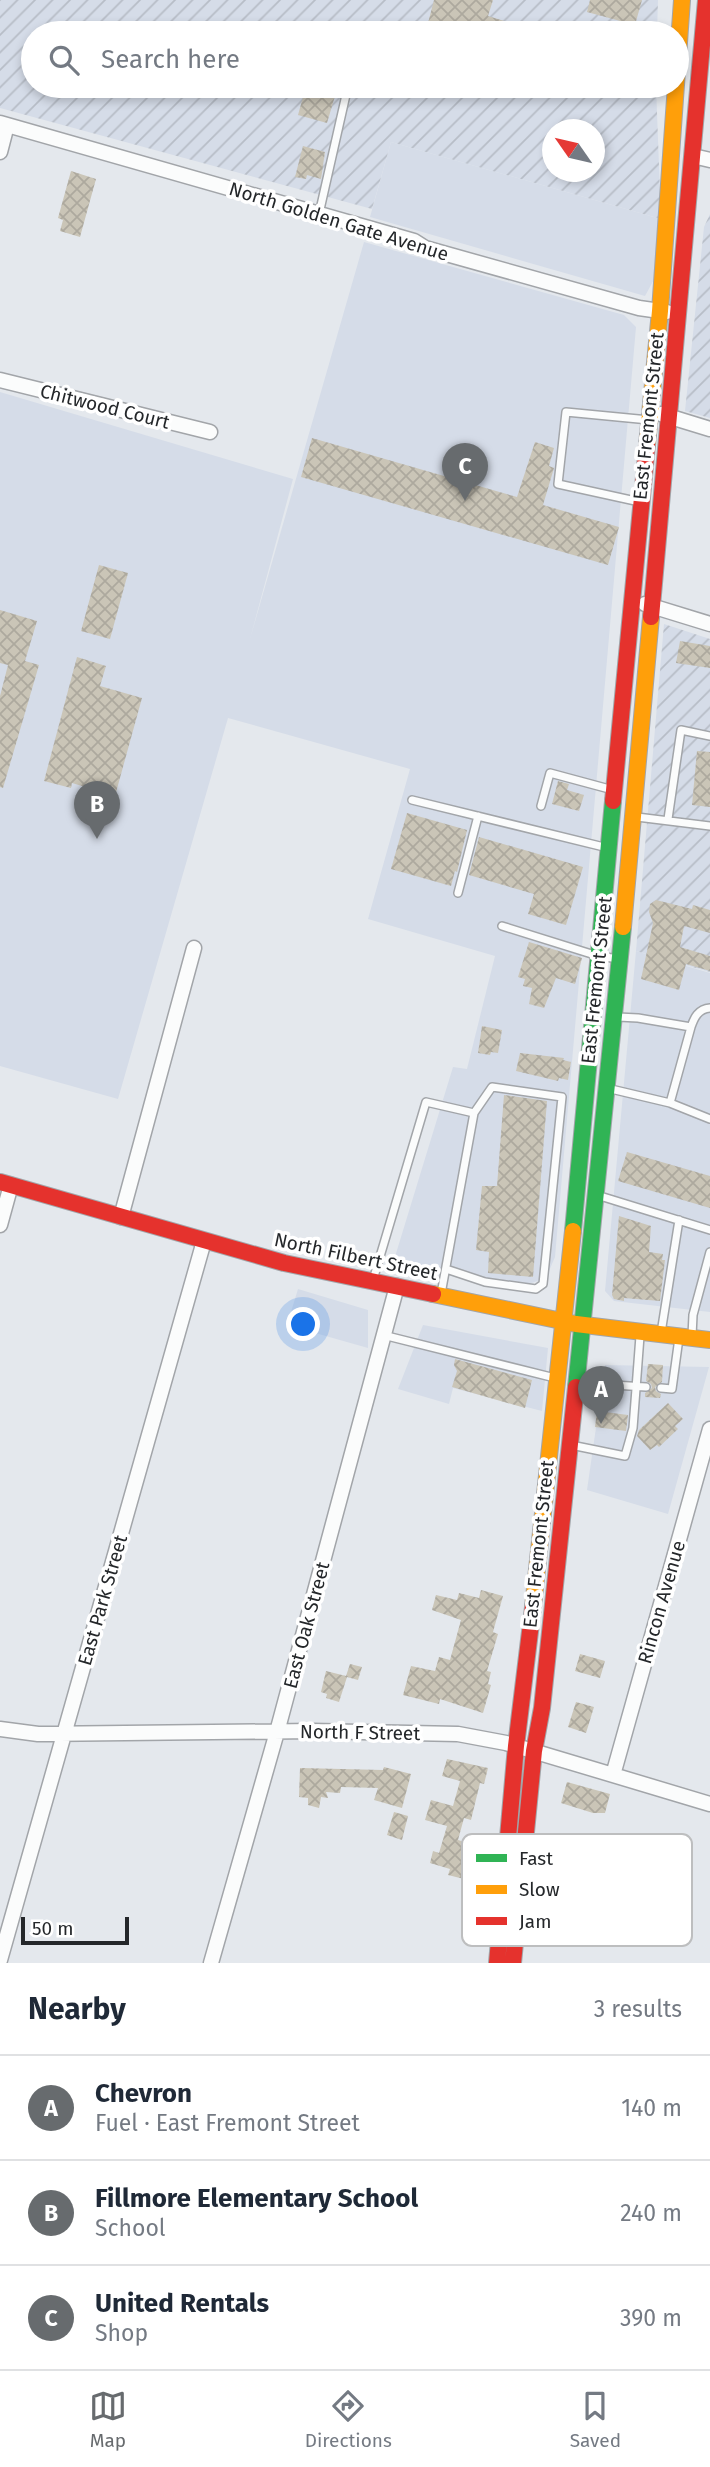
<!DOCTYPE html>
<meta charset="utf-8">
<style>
:root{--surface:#fff;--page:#f6f6f7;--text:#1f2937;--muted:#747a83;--line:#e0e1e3;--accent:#676b6e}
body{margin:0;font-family:"Fira Sans",sans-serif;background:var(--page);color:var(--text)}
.compass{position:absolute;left:542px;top:119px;width:63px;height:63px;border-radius:50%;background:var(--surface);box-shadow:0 4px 10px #0003;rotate:304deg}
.scale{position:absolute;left:21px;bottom:18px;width:108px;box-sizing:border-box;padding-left:7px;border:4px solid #24272a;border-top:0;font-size:19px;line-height:24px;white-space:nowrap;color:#24272a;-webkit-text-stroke:5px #fff;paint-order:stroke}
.you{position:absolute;left:304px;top:1325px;width:24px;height:24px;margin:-18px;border:5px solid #fff;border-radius:50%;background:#1a73e8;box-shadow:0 0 0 10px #1a73e833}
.badge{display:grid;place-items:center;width:46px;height:46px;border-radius:50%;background:var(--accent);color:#fff;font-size:23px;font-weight:700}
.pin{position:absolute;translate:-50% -58px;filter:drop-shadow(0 2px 4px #0008)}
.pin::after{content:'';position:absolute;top:37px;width:24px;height:21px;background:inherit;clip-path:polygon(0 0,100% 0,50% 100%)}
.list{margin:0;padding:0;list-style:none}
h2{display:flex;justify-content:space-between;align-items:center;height:91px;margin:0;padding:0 28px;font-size:30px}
h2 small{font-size:23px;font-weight:400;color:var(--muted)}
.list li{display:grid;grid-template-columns:46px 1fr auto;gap:21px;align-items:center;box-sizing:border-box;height:105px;padding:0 28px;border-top:2px solid var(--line)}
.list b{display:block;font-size:26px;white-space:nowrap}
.list p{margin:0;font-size:23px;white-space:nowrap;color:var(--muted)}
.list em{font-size:23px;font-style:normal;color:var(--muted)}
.icon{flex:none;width:38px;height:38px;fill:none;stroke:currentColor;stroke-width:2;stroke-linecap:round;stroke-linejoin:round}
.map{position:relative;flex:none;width:710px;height:1963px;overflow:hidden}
.search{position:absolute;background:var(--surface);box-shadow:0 4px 10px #0003;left:21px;right:21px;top:21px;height:77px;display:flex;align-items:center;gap:18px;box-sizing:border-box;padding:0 24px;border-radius:38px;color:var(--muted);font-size:26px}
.sheet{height:406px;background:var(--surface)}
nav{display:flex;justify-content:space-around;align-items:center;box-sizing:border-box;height:98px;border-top:2px solid var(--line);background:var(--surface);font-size:19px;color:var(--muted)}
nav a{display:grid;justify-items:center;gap:4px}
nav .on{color:var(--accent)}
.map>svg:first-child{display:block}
.built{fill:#d5dce8}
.industrial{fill:url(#industrial-furrows);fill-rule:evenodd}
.building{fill:url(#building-cross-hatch)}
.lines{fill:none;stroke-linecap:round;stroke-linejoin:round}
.lane-casing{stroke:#a2a5a9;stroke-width:10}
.street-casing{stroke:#a2a5a9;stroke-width:17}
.fast-casing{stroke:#a2a5a9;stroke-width:18}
.slow-casing{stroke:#a2a5a9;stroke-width:18}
.jam-casing{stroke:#a2a5a9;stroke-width:18}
.lane{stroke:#fbfcfc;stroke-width:7}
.street{stroke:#fbfcfc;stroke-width:14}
.fast{stroke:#30b455;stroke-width:16}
.slow{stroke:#ff9f0a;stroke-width:16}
.jam{stroke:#e5322d;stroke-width:16}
.labels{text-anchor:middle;stroke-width:7;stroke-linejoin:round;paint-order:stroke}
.street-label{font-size:19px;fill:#24272a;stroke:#fff}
.key{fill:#fff;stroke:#bdbebf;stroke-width:2}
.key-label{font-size:19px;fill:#24272a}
</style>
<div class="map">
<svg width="710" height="1963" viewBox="0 0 710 1963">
<defs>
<pattern id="industrial-furrows" width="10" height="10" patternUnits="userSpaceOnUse" patternTransform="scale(1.75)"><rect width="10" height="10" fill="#d5dce8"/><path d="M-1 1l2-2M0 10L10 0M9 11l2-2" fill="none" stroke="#b7bdc7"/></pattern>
<pattern id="building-cross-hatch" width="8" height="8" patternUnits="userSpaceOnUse" patternTransform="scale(1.75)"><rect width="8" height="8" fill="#cac5b7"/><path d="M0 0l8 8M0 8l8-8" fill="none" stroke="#ada99e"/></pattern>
</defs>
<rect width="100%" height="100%" fill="#e4e8ed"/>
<path class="built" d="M391,142L661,219L657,274L645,296L370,217Z
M364,242L624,315L636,327L555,1257L546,1278L520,1287L394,1260L453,1067L467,1069L495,956L368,919L410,769L228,718L118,1099L0,1066V392L293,479L250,639Z
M636,951L710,973V1312L614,1301L605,1291Z
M298,1289L368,1310V1348L287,1325Z
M423,1325L548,1348L542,1411L453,1388L449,1404L398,1389Z
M605,1365L709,1367L668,1514L587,1490Z"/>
<path class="industrial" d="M0,0H658L657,33H33V86H656L661,219L391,142L372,209L0,108ZM552,130H594V172H552Z
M710,214V418L685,411L704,227Z
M664,624L710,639V972L636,951Z"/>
<path class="building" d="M434,0H493L488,16L534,30L533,33H459L428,23Z
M590,0H642L635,25L587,12Z
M306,86H338L327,123L298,115Z
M303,146L325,152L321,179L307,175L306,179L295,177Z
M71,171L96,179L80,237L60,231L63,220L58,218Z
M312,438L517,497L535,442L554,448L549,466L554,468L543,505L619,527L608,565L301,477Z
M99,565L128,573L110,639L81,631Z
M0,610L37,621L25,661L39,665L3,788L0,787V696L8,665L0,663Z
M680,641L710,646V668L676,663Z
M77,657L106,666L100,686L142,698L115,796L72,783L71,788L44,781Z
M697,751L710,752V807L692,805Z
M558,781L569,784L567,790L584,795L579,811L552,804Z
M407,813L467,830L457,872L455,871L451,886L391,869Z
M479,837L583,867L566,925L528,914L534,894L469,875Z
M656,900L692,909L693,905L710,910V933L684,926L680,947L710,956V971L686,964L679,990L641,979L653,923L649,912L650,904Z
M529,942L582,958L575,984L556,978L544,1008L529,1004L532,988L523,986L525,979L518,977Z
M482,1026L502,1030L498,1053L491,1052L490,1055L478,1053Z
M520,1053L564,1058L563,1060L571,1062L568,1080L559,1078L558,1081L516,1071Z
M504,1095L547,1101L533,1277L488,1273L489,1252L476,1250L482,1186H497Z
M627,1152L710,1176V1208L618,1181Z
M619,1216L651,1226L649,1252L663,1254L662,1260H665L660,1301L624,1298V1301L614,1299L612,1295Z
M455,1359L532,1380L525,1408L452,1387L457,1371L454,1365Z
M648,1364L663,1365L662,1382L655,1387L656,1391L661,1394L660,1398L645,1397V1393L652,1388L651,1384L646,1381Z
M668,1403L683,1419L675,1426L678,1429L659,1447L657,1445L650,1450L637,1436L639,1430Z
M597,1411L628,1415L626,1431L595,1427Z
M481,1590L503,1596L493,1632L498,1634L487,1671L491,1672L488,1684L491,1685L483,1713L440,1699L439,1704L403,1695L411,1666L435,1671L439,1657L450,1660L461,1620L432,1610L436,1595L457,1600L459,1593L479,1598Z
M580,1654L605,1661L600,1678L575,1671Z
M350,1664L362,1667L358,1680L347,1677L339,1702L326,1698L327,1694L321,1692L326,1671L346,1676Z
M576,1702L594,1707L586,1733L568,1727Z
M447,1759L488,1768L484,1784L480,1783L471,1820L464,1818L458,1840L474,1845L464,1879L448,1875L450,1869L430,1863L433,1851L439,1853L447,1826L425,1820L431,1800L453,1806L460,1781L442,1776Z
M384,1767L411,1774L402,1808L374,1800L378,1788L341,1787L340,1793L326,1792L328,1798L321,1797L319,1808L308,1805V1798L299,1797L300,1768L383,1770Z
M567,1782L610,1794L605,1813H593L561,1803Z
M394,1812L408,1816L402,1840L387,1835Z"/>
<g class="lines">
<defs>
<path id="lane" d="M319,214L348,86
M640,502L558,484L566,412L649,420
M412,800L608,848
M541,806L550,773L613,790
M637,817L710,826
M668,819L681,730L710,736
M458,893L478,816
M502,926L598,956L619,959
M691,1027C694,1018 698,1009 710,1008
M611,1089L670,1103L691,1027L638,1018L618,1017
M670,1103L710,1119
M600,1196L710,1230
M446,1269L485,1282L536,1289L543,1284L562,1097L492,1087L474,1113
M373,1280L426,1102L474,1113L441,1294
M661,1333L679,1220
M383,1335L555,1378
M692,1336L693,1315L710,1252
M580,1383L646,1387
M661,1388L672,1389L679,1338
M571,1445L625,1456L633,1428L640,1336"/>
<path id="street" d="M0,123L414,241L425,248L639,308L667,312
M0,152L7,125
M693,156L710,160
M0,380L210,432
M661,414L710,429
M645,604L710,624
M121,1217L194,948
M0,1225L11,1185
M0,1729L38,1734L312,1731L458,1734L506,1743L710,1804
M613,1775L710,1429
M0,1960L204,1241
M211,1963L277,1732L397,1286"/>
<path id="fast" d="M573,1231L613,801
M576,1387L623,927"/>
<path id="slow" d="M647,445L660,311L682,0
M623,927L651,617
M433,1294L576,1324L710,1340
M533,1607L573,1231"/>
<path id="jam" d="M651,617L706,0
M613,801L647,445
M0,1182L284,1263L433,1294
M497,1963L516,1746L533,1607
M513,1963L534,1751L542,1708L576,1387"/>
</defs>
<use href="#lane" class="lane-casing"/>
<use href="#street" class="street-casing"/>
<use href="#fast" class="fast-casing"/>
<use href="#slow" class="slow-casing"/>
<use href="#jam" class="jam-casing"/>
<use href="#lane" class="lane"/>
<use href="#street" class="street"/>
<use href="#fast" class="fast"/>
<use href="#slow" class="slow"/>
<use href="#jam" class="jam"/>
</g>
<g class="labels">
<g class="street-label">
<text transform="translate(339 221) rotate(17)" y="7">North Golden Gate Avenue</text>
<text transform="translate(105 406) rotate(14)" y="7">Chitwood Court</text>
<text transform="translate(648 416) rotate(-84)" y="7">East Fremont Street</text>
<text transform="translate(596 980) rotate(-84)" y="7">East Fremont Street</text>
<text transform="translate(356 1256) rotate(12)" y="7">North Filbert Street</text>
<text transform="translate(538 1544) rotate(-84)" y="7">East Fremont Street</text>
<text transform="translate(102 1600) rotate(-74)" y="7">East Park Street</text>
<text transform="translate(661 1602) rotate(-74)" y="7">Rincon Avenue</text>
<text transform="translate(306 1625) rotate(-75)" y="7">East Oak Street</text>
<text transform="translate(360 1732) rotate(1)" y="7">North F Street</text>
</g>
</g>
<rect x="462" y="1834" width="230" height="112" rx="10" class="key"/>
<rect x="476" y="1854" width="31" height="8" fill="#30b455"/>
<rect x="476" y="1885" width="31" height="9" fill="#ff9f0a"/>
<rect x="476" y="1917" width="31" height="8" fill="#e5322d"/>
<g class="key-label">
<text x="519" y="1865">Fast</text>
<text x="519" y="1896">Slow</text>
<text x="519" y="1928">Jam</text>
</g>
</svg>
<svg class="compass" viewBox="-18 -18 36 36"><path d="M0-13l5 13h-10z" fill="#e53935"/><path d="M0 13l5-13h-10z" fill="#747a83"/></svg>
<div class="scale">50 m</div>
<div class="you"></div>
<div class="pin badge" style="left:601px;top:1424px">A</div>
<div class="pin badge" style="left:97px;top:839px">B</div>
<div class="pin badge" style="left:465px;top:501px">C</div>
<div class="search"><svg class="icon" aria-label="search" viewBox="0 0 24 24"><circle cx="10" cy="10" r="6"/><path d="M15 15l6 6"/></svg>Search here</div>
</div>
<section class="sheet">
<h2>Nearby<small>3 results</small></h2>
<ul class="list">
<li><span class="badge">A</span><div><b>Chevron</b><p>Fuel · East Fremont Street</p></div><em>140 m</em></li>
<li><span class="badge">B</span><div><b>Fillmore Elementary School</b><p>School</p></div><em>240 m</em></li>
<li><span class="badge">C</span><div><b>United Rentals</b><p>Shop</p></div><em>390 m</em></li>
</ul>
</section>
<nav>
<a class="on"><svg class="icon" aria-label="map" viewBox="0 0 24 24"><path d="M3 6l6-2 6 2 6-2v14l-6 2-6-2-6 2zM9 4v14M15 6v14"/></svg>Map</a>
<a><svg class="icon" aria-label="directions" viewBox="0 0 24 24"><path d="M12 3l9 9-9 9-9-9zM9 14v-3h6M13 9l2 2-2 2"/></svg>Directions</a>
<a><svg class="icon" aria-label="saved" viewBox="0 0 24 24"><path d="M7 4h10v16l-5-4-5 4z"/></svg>Saved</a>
</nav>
